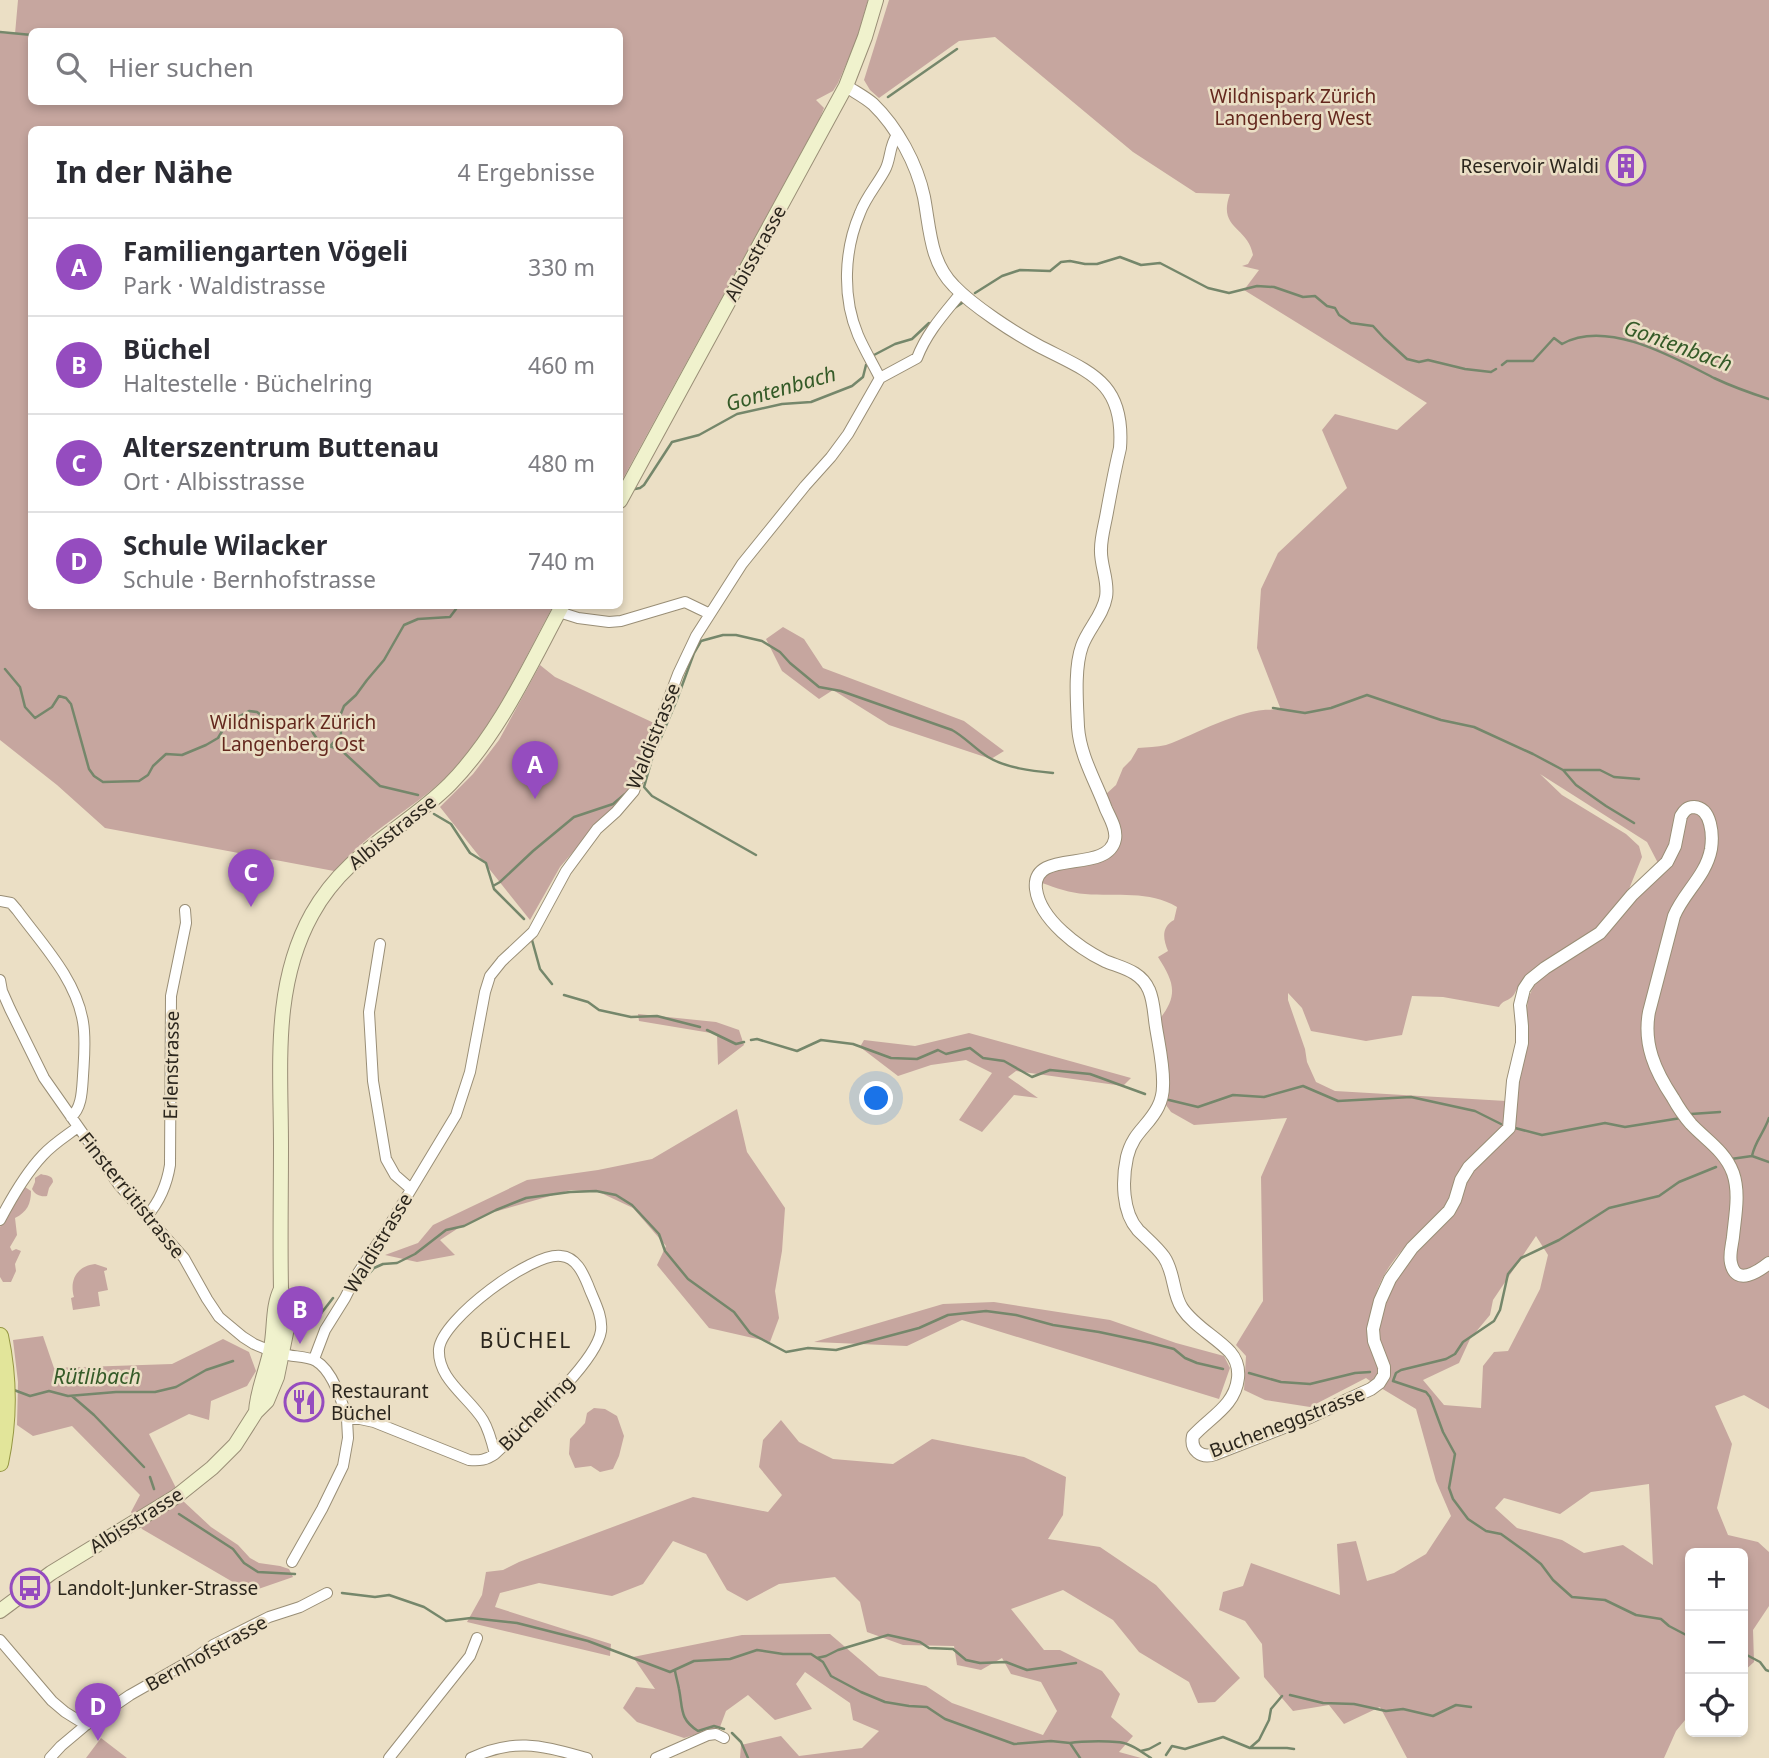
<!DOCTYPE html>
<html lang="de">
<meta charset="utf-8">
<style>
:root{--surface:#fff;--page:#f2f2f3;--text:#2b2b33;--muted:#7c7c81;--line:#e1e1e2;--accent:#954cbf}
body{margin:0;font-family:"Noto Sans",sans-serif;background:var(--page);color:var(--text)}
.controls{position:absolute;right:21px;bottom:21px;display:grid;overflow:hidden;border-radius:10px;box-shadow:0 4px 10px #0003}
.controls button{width:63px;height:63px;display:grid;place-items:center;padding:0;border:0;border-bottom:2px solid var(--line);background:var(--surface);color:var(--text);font:35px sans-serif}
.you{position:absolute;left:877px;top:1099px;width:24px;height:24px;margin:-18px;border:5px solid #fff;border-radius:50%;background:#1a73e8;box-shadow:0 0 0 10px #1a73e833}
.badge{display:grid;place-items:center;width:46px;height:46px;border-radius:50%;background:var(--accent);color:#fff;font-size:23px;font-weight:700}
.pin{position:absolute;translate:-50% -58px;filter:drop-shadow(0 2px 4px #0008)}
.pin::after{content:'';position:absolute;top:37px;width:24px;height:21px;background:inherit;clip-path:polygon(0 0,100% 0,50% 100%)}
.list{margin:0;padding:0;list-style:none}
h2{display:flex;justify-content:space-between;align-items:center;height:91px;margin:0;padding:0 28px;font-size:30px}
h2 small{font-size:23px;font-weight:400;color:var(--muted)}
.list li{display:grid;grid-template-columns:46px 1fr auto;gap:21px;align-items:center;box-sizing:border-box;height:98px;padding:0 28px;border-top:2px solid var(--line)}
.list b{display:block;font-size:26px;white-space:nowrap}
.list p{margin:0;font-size:23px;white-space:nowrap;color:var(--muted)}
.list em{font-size:23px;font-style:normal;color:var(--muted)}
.icon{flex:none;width:38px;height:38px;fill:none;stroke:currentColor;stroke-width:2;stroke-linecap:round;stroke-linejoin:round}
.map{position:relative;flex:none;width:1769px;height:1758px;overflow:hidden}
.search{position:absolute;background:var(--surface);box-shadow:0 4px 10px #0003;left:28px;top:28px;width:595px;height:77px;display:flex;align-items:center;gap:18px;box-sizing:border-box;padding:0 24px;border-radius:10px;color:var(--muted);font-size:26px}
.panel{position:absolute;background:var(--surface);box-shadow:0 4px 10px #0003;left:28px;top:126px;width:595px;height:483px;border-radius:10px}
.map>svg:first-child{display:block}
.green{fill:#c6a69f;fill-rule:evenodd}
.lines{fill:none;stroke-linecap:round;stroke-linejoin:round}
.stream{stroke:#75876b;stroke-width:2.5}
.minor-casing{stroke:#998e76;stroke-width:12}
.tertiary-casing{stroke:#998e76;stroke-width:14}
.secondary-casing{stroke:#998e76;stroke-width:16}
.primary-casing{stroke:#959743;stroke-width:18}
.minor{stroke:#fff;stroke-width:10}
.tertiary{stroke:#fff;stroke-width:12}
.secondary{stroke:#f0f2cd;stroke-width:14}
.primary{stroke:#e2e59a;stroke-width:16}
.labels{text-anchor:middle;stroke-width:5;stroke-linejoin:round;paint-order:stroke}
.park-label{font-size:19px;fill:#64281e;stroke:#ebdfc5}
.poi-label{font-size:19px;fill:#2b261d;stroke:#ebdfc5;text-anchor:start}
.street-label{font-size:19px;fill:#2b261d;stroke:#ebdfc5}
.water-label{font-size:21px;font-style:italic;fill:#355b28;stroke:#ebdfc5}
.neighbourhood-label{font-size:21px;letter-spacing:2px;fill:#2b261d;stroke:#ebdfc5}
</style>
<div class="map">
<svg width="1769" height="1758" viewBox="0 0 1769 1758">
<rect width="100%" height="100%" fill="#ebdfc5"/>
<path class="green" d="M18,0H868L856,41L838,83L833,91L816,100L824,108L820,118L620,484V130H32V606H553C521,665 493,729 445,778C423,799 397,815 373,834C359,846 346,858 334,871L105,828L57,785L0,740V33L15,34ZM32,32H620V102H32Z
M889,0H1769V1409L1744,1395L1715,1406L1732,1444L1717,1508L1728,1535L1758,1542L1769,1552V1606L1753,1630L1754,1662L1743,1672V1553H1690V1714L1676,1731L1664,1758H1407L1380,1707L1344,1724L1329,1705L1293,1711L1264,1677L1262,1644L1245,1621L1219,1610L1223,1592L1243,1586L1251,1563L1340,1595L1337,1544L1356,1541L1367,1581L1394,1573L1426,1554L1451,1516L1436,1481L1416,1409L1381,1388C1400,1365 1378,1356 1376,1334C1375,1320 1386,1295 1393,1283C1400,1269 1411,1255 1422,1244C1432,1234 1445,1226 1453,1214C1463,1198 1463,1180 1476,1166C1488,1152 1505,1143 1515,1129C1516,1114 1514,1099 1516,1084C1518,1069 1525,1055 1527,1041C1530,1013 1520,1003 1540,978L1602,937L1617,921L1659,865L1647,842L1540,774L1562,795L1626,834L1639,846L1642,857L1627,894L1606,922L1598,929L1574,945L1570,944C1558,961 1534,966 1521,983C1517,987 1516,993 1512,997C1506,1002 1503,1000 1499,1007L1443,997L1412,996L1402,1035L1366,1041L1311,1031L1302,1008L1288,993V1000L1305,1049L1307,1062L1316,1082L1335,1091L1506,1101C1506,1106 1507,1112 1506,1117C1504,1134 1476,1152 1465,1165C1456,1176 1457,1189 1450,1199C1442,1213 1428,1223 1417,1234C1401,1250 1384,1270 1377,1291C1373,1302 1368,1322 1368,1333C1369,1352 1387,1365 1373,1383L1366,1378L1310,1407L1265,1400L1244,1390L1246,1356L1236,1345L1263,1301L1261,1177L1287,1118L1194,1125L1171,1112L1164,1102L1169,1097V1086L1159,1020C1179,995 1174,982 1158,957L1168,951C1163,939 1161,927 1174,920L1177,907C1149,890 1117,897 1085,894C1070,893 1056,888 1042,883L1046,874L1052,870C1074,864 1127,869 1120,832C1117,819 1110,807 1105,795L1116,785L1123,768L1131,760L1138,748C1147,747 1157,747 1166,745C1199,733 1245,705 1281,710L1257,648L1261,589L1278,553L1347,488L1322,430L1335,414L1397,430L1427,403L1244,290L1259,270L1242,266L1248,264L1253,255C1248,226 1217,229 1230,194L1196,193L1133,152L995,37L959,41L879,98L870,90L864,80ZM1536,1236L1548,1255L1540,1289L1508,1351L1494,1352L1483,1366L1481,1408L1444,1405L1423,1380L1459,1363L1470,1339L1490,1315L1493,1300ZM1649,1484L1653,1565L1623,1545L1584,1553L1562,1540L1517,1528L1495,1508L1504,1498L1560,1514L1591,1492Z
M783,627L804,639L823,668L964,721L1004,751L991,759L889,725L833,690L819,699L782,671L766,639Z
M540,665L555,677L654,723L629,791L596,825L560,867L530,920L440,807L473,774L499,740Z
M638,1014L716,1022L739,1030L744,1045L718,1065L717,1034L639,1021Z
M969,1033L1131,1078L1123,1086L1016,1071L1008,1077L1038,1098L1014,1095L982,1132L959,1120L992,1073L966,1060L931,1065L898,1076L860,1047L864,1040L915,1046Z
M737,1109L747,1152L785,1208L782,1251L775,1291L779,1318L770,1342L709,1328L657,1265L666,1246L633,1208L599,1192L571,1190L487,1214L460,1227L440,1240L455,1255L417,1262L385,1255L418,1243L433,1225L527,1180L598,1170L652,1159Z
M41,1174C47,1176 53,1175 53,1182L49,1188L47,1196C41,1197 35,1195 32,1189L35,1182V1178Z
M25,1187L31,1191C31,1204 27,1212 15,1218L17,1235L10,1247L12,1251L16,1249L21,1251L15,1264L16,1271L11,1282H3L0,1277V1227L15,1195Z
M95,1264L107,1268V1270L104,1271L108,1290L98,1292L100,1306L73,1310L71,1298L74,1297C69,1280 77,1266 95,1264Z
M994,1302L1110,1320L1176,1343L1224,1356L1230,1368L1219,1399L962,1320L907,1346L814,1342L943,1304Z
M43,1336L54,1368L172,1364L223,1339L249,1352L256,1371L247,1386L211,1401L209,1420L189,1414L149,1434L182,1500L211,1527L238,1545L250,1558L259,1563L280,1566L289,1569L293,1577L250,1592L142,1529L131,1512L140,1495L72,1426L33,1436L17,1425L18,1382L13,1340Z
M594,1408L605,1409L617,1416L624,1436L619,1456L613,1469L600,1472L591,1466L575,1468L569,1454L570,1439L585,1423L587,1413Z
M781,1420L799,1442L833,1459L893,1464L932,1439L1024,1457L1066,1477L1063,1515L1048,1539L1100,1547L1156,1585L1240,1678L1215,1702L1198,1703L1189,1682L1139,1652L1113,1620L1063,1590L1011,1609L1044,1650H1060L1102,1671L1120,1694L1111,1717L1133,1736L1119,1752L1141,1758H740L741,1745L781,1736L799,1756L862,1748L879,1731L853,1720L850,1703L805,1672L796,1684L812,1709L775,1720L748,1695L726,1711L720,1727L684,1738L637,1722L623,1708L636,1687L655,1689L633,1657L742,1635L830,1634L879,1676L926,1686L952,1703L1043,1735L1057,1711L1041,1682L1011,1674L1002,1658L981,1670L957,1665L954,1646L903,1645L867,1632L860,1602L835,1577L779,1584L747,1601L727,1590L706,1554L673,1541L643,1584L612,1596L539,1583L500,1593L495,1607L611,1644L610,1656L467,1622L482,1595L486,1572L503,1570L519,1562L693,1497L768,1512L782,1495L759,1467L763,1440Z
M101,1738L127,1758H86Z"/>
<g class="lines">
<path class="stream" d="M0,32L32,35
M888,97L957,49
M975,293L1002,276L1020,270L1050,271L1061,262L1070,261L1085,264H1097L1120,257L1141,265L1160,263L1208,288L1229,293L1257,286L1274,287L1303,297L1315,296L1327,306L1335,308L1339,315L1351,323L1373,326L1384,338L1407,359L1419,362L1428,360L1465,369L1491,372L1496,369
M953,309L962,303
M874,355L895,344L912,339L929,323
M1502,365L1507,361H1533L1554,338L1562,344C1607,319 1673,357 1714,378C1731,386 1750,393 1769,399
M635,489L640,488L644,485L672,442L699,435L737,414L782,404L811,402L852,386L863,377L866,365
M5,669L20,687L25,707L35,718L52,707L59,696L66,698L71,704L89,769L94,776L103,782L139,781L148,775L153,766L166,754L182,755L206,745L218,738L227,723L249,711L257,712L262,716L278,722L304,717L307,719L313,733L320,743L341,750L380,786L418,795
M1273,708L1305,713L1331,708L1367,695L1441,720L1474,727L1533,754L1563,770L1576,785L1606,806L1634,823
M331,745L341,734L340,716L344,706L356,695L367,680L384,660L404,625L418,619L450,617L456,609L455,606
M1564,770H1600L1614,777L1639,779
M434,814L451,824L470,853L486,863L494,889L524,919
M756,855L652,796L644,787L652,759L676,702L694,653L701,641L723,635H736L762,641L780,652L790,663L819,687L841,691L952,730C965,737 975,749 988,757C1006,768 1032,771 1053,773
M493,886L500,882L533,851L574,817L613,804L625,794
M532,940L540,969L552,984
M564,995L588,1002L599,1010L631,1017L657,1016L700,1027
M707,1030L736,1044L744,1042
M751,1040L757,1039L797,1051L821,1040L853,1044L891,1058L917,1059L938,1050L946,1054L970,1048L983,1058L1004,1061L1032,1077L1050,1070L1090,1074L1145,1094
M1169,1100L1198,1107L1233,1095L1264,1097L1303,1086L1338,1101L1411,1097L1475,1111L1501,1124
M1691,1114L1720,1112
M1515,1128L1542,1135L1605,1123L1625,1127L1681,1118
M1752,1156C1755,1141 1764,1133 1769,1118
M1731,1159L1752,1156L1769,1162
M361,1283L374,1268L383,1264L397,1263L415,1254L446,1230L464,1226L496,1210L526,1198L570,1192L596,1191L616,1195L632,1205L659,1234L665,1251L688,1279L734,1312L750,1333L786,1352L808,1348L836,1350L919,1328L948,1315L986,1311L1016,1315L1053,1325L1099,1332L1151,1343L1174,1349L1185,1358L1197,1363L1223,1369
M297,1330L316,1320L333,1298
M1249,1373L1281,1382L1310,1384L1355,1373L1370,1372
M14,1390L30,1396L49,1391L68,1396L116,1392H155L176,1387L206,1370L233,1361
M72,1396L94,1415L144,1467
M150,1477L154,1489
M179,1514L233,1549L244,1563L258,1572L295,1574
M342,1593L375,1597L389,1595L424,1607L446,1621L471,1618L517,1623L588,1641L670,1672L694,1661L730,1659L757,1650L783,1654H811L823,1662L831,1676L861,1692L885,1702L909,1706L927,1707L945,1719L1014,1744L1051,1741L1070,1743L1080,1758
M1690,1637L1669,1626L1661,1619L1636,1615L1605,1600L1572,1597L1553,1580L1541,1564L1526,1552L1501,1534L1486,1531L1468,1519L1453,1499L1449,1488L1455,1454L1443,1432L1430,1397L1426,1392L1393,1381L1396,1373L1401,1370L1446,1359L1455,1354L1463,1342L1494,1321L1500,1310L1508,1274L1521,1258L1559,1240L1609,1208L1659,1196L1679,1182L1716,1167
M1743,1653L1760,1662L1766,1670L1769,1671
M817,1658L826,1656L838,1650L888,1635L920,1642L929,1648L953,1649L966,1660L980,1663L1006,1662L1027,1670L1076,1663
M675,1671C676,1677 678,1683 679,1689C683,1708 679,1719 698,1731L714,1726L724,1729
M1290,1695L1323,1703L1354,1704L1386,1711L1403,1709L1433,1716L1456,1705L1471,1707
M732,1733L741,1742L748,1758
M1070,1743C1080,1741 1117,1740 1127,1744C1136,1747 1143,1753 1151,1758
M1251,1747L1259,1740L1269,1720L1271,1709L1282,1696
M1141,1751L1149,1749L1160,1743
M1166,1755L1172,1746L1185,1749L1223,1737L1250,1748H1287L1294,1749"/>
<defs>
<path id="minor" d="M880,378C873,364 864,349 858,335C842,297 844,250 860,213C866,197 877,185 885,170C891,159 889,146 897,135
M559,612L578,618L609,622L621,621L685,602L710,614
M0,901L11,903L17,910C42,944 76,979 83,1022C86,1040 84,1058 83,1076C82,1090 82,1108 71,1117
M380,944L369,1012L373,1081L386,1159L395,1175L411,1189
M0,980L2,991L10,1009L44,1078L119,1185L184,1258L207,1299L219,1317L243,1337L254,1344L271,1351
M147,1216C160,1201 167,1184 170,1165L171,996L186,923L185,910
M0,1220C12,1197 25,1174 43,1155C53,1144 66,1136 78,1127
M283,1354C293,1357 307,1356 316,1361C333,1371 342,1401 347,1419H360L374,1422L469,1460C480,1461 486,1460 495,1454C521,1429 596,1364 601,1331C603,1315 593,1299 588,1285C583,1273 576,1257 561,1256C532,1252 442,1319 439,1349C437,1379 469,1397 483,1420C489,1430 492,1442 495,1454
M314,1359L325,1330L345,1298L356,1276L389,1226L456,1115L470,1072L485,992L490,976L502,961L533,932L566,871L597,829L616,812L634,791L678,674L696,636L742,564L805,486L831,457L848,434L880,378L917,358C927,332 944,314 961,293
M292,1562L322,1509L343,1466L348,1438L347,1419
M0,1640L52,1701L65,1712L86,1725
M50,1758L61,1746L86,1725L130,1695L195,1658L213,1645L269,1617L300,1607L327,1593
M389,1758L470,1656L477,1638
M471,1758C516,1737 542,1746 587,1758
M656,1758L708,1735L716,1734L724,1738"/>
<path id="tertiary" d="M846,86C855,92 865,97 873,104C897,127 917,164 924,197C930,229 930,262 954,286C973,306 1013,332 1037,345C1088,372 1125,380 1120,448C1115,469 1111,490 1107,512C1105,524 1101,537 1101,549C1100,565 1109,581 1106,597C1103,615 1088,629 1082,646C1074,668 1077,703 1078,727C1080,756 1096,782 1106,809C1110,818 1117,829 1115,839C1108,875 1031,847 1036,889C1040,920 1079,948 1105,961C1122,968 1141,971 1149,990C1154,1001 1154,1015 1156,1027C1159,1046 1164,1067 1163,1086C1163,1093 1161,1101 1158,1107C1148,1127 1133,1132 1127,1157C1122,1180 1122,1212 1138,1230C1147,1239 1157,1247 1164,1257C1175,1273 1172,1293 1182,1308C1194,1326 1216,1337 1230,1352C1237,1360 1239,1368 1238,1378C1235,1406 1210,1417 1193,1436C1190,1450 1201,1459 1215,1454L1310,1417L1371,1389L1379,1383L1384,1375V1367L1374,1341L1373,1329L1380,1301L1390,1279L1412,1248L1449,1211L1455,1200L1461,1180L1469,1167L1509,1128L1513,1081L1522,1043V1026L1520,1005L1524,989L1530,980L1545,968L1600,933L1632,895L1667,862L1675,846L1681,816C1684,811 1687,807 1694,807C1712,808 1713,836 1711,849C1706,876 1684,892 1674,916L1649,1012C1643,1044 1655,1071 1673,1098C1678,1107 1684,1116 1691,1124C1706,1140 1725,1151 1733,1173C1740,1193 1735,1216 1733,1237C1732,1245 1729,1255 1731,1263C1736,1287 1759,1271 1769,1263"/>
<path id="secondary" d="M620,501L846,86L865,37L876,0
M256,1412C257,1390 267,1370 271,1348C275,1329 272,1307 281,1289C280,1241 281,1194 281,1146C281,1066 272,986 312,914C347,851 403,831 450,784C499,734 529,667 562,606
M0,1611L51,1573L177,1496L212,1468L235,1445L256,1412L267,1401L277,1377L287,1328L286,1303L281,1289"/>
<path id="primary" d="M0,1336C9,1378 9,1421 0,1463"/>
</defs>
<use href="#minor" class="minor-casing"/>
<use href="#tertiary" class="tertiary-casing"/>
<use href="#secondary" class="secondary-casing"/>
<use href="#primary" class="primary-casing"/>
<use href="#minor" class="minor"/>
<use href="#tertiary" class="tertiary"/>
<use href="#secondary" class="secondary"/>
<use href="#primary" class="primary"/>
</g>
<defs>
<symbol id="building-ring" viewBox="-11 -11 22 22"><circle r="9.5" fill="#ebdfc5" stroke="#954cbf" stroke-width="1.5"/><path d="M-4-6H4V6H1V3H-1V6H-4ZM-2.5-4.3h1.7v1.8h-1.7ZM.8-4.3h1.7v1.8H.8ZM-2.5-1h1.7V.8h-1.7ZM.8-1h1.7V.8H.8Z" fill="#954cbf"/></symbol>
<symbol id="restaurant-ring" viewBox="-11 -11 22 22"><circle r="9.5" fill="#ebdfc5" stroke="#954cbf" stroke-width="1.5"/><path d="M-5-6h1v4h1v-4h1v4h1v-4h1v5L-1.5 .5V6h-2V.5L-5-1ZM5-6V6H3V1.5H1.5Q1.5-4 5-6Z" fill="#954cbf"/></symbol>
<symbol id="bus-ring" viewBox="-11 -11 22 22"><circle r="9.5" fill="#ebdfc5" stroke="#954cbf" stroke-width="1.5"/><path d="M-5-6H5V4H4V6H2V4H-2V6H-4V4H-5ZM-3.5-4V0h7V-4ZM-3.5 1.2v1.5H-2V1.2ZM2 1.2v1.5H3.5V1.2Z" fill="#954cbf"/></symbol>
</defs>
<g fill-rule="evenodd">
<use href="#building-ring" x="1604" y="144" width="44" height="44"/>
<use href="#restaurant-ring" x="282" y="1380" width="44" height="44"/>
<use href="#bus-ring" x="8" y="1566" width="44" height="44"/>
</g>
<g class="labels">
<g class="park-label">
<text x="1293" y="103">Wildnispark Zürich<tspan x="1293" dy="22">Langenberg West</tspan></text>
<text x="293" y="729">Wildnispark Zürich<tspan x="293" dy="22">Langenberg Ost</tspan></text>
</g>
<g class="poi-label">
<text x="1599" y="173" text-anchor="end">Reservoir Waldi</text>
<text x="331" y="1398">Restaurant<tspan x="331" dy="22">Büchel</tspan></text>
<text x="57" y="1595">Landolt-Junker-Strasse</text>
</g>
<g class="street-label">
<text transform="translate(755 253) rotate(-61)" y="7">Albisstrasse</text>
<text transform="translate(653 736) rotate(-68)" y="7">Waldistrasse</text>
<text transform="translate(392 832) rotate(-39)" y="7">Albisstrasse</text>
<text transform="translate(171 1065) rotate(-89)" y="7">Erlenstrasse</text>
<text transform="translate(132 1195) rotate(51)" y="7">Finsterrütistrasse</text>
<text transform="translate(378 1243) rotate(-59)" y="7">Waldistrasse</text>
<text transform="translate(536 1413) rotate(-45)" y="7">Büchelring</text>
<text transform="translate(1287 1422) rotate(-21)" y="7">Bucheneggstrasse</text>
<text transform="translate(136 1520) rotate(-32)" y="7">Albisstrasse</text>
<text transform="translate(206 1653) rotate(-29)" y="7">Bernhofstrasse</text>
</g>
<g class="water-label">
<text transform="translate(1678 346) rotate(20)" y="7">Gontenbach</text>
<text transform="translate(781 389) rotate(-16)" y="7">Gontenbach</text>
<text x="97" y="1384">Rütlibach</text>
</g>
<g class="neighbourhood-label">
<text x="526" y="1348">BÜCHEL</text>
</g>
</g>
</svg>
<div class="controls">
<button>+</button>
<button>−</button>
<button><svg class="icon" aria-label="locate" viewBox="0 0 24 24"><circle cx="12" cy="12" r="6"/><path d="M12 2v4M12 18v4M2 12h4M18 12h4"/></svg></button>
</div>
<div class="you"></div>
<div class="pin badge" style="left:535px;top:799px">A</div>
<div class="pin badge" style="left:300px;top:1344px">B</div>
<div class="pin badge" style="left:251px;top:907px">C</div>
<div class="pin badge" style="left:98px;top:1741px">D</div>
<div class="search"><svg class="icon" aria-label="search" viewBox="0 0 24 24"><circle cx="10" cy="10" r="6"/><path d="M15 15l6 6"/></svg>Hier suchen</div>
<section class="panel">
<h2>In der Nähe<small>4 Ergebnisse</small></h2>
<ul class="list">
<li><span class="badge">A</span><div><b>Familiengarten Vögeli</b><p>Park · Waldistrasse</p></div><em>330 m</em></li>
<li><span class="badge">B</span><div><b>Büchel</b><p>Haltestelle · Büchelring</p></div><em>460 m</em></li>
<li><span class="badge">C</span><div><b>Alterszentrum Buttenau</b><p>Ort · Albisstrasse</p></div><em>480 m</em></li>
<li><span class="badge">D</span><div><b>Schule Wilacker</b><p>Schule · Bernhofstrasse</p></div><em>740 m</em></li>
</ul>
</section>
</div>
